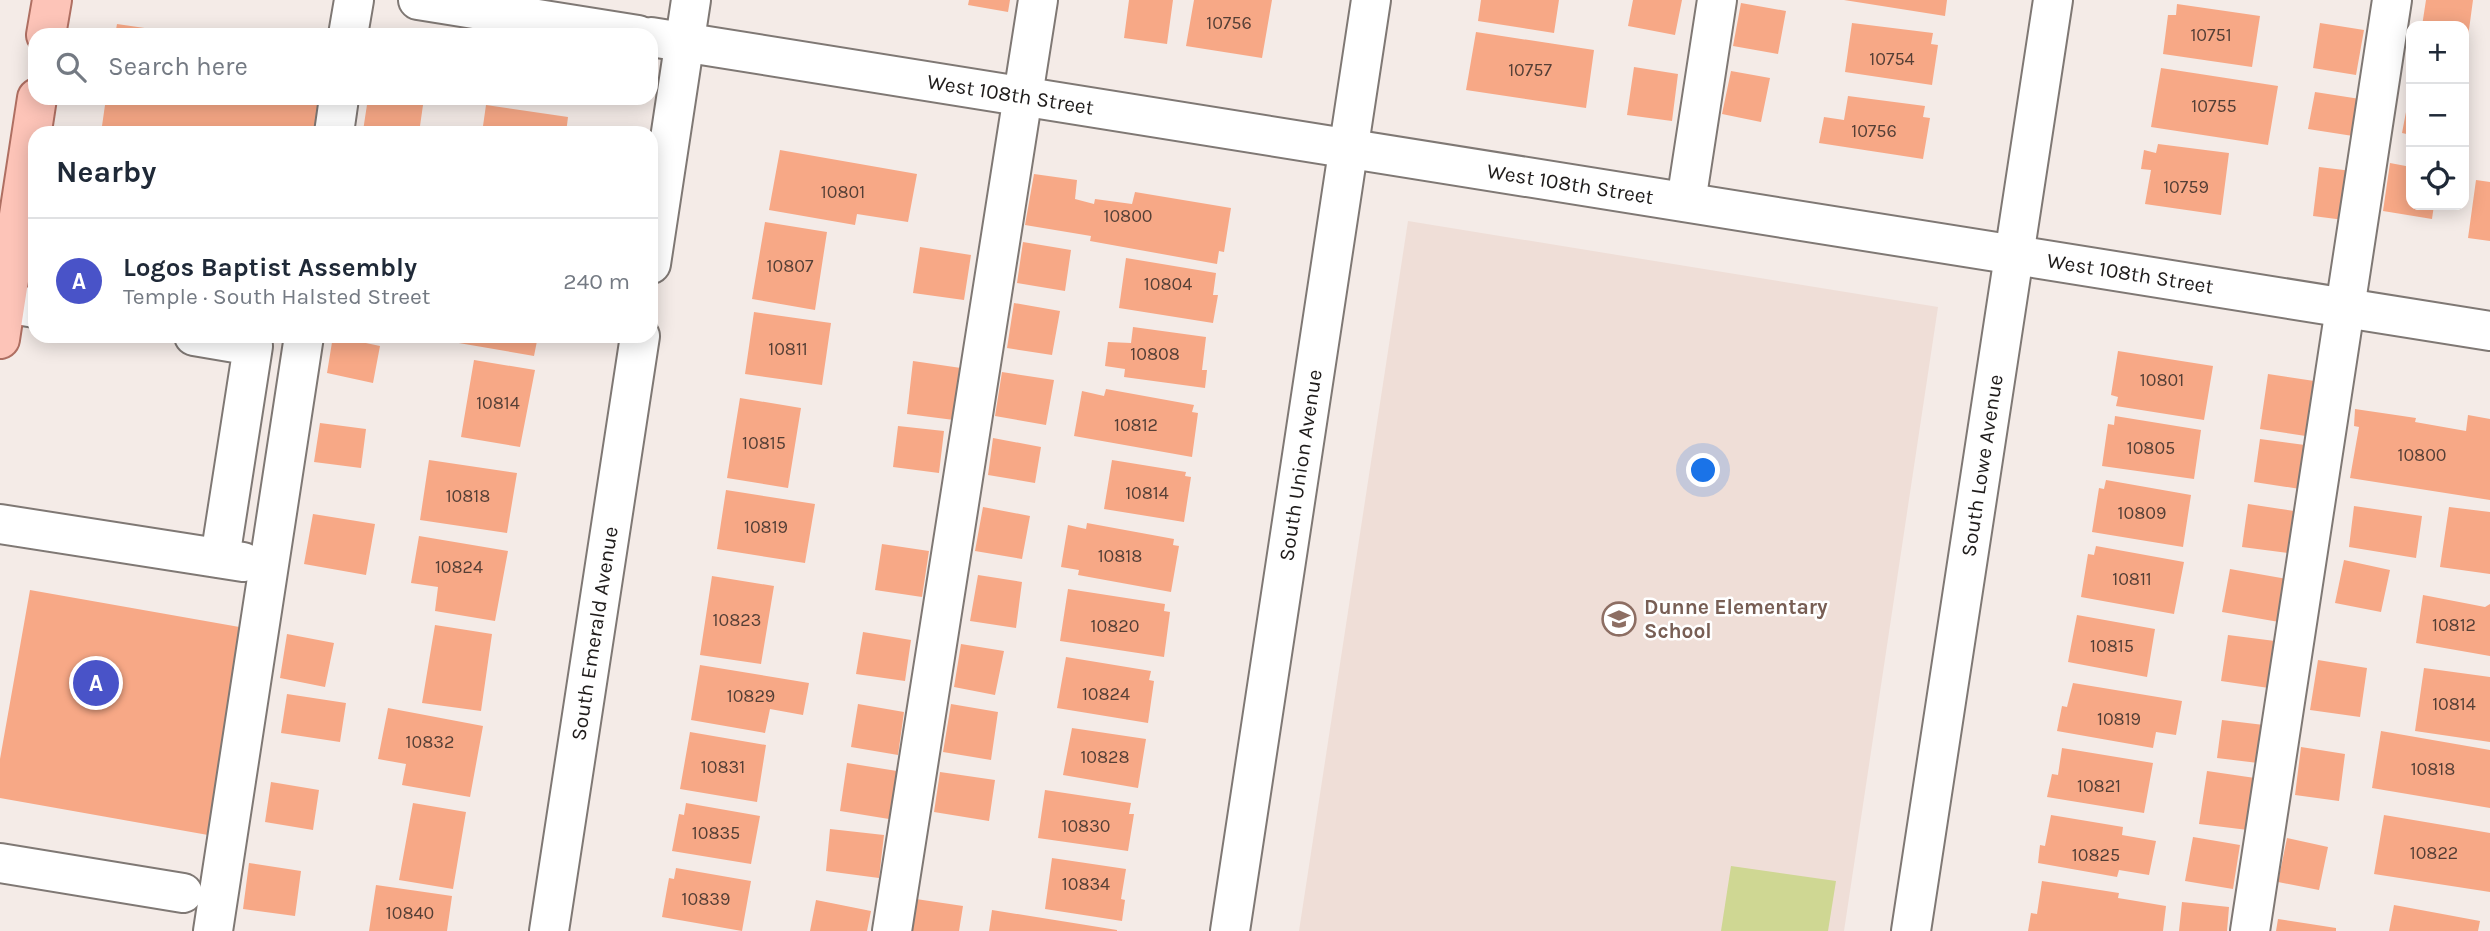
<!DOCTYPE html>
<meta charset="utf-8">
<style>
:root{--surface:#fff;--page:#f2f2f3;--text:#1f2937;--muted:#747a83;--line:#e0e1e3;--accent:#4953c8}
body{margin:0;font-family:Karla,sans-serif;background:var(--page);color:var(--text)}
.controls{position:absolute;right:21px;top:21px;display:grid;overflow:hidden;border-radius:14px;box-shadow:0 4px 18px #0003}
.controls button{width:63px;height:63px;display:grid;place-items:center;padding:0;border:0;border-bottom:2px solid var(--line);background:var(--surface);color:var(--text);font:35px sans-serif}
.you{position:absolute;left:1704px;top:471px;width:24px;height:24px;margin:-18px;border:5px solid #fff;border-radius:50%;background:#1a73e8;box-shadow:0 0 0 10px #1a73e833}
.badge{display:grid;place-items:center;width:46px;height:46px;border-radius:50%;background:var(--accent);color:#fff;font-size:23px;font-weight:700}
.pin{position:absolute;translate:-50% -50%;border:4px solid #fff;box-shadow:0 2px 7px #0006}
.list{margin:0;padding:0;list-style:none}
h2{display:flex;justify-content:space-between;align-items:center;height:91px;margin:0;padding:0 28px;font-size:30px}
h2 small{font-size:23px;font-weight:400;color:var(--muted)}
.list li{display:grid;grid-template-columns:46px 1fr auto;gap:21px;align-items:center;box-sizing:border-box;height:126px;padding:0 28px;border-top:2px solid var(--line)}
.list b{display:block;font-size:26px;white-space:nowrap}
.list p{margin:0;font-size:23px;white-space:nowrap;color:var(--muted)}
.list em{font-size:23px;font-style:normal;color:var(--muted)}
.icon{flex:none;width:38px;height:38px;fill:none;stroke:currentColor;stroke-width:2;stroke-linecap:round;stroke-linejoin:round}
.map{position:relative;flex:none;width:2490px;height:931px;overflow:hidden}
.search{position:absolute;background:var(--surface);box-shadow:0 4px 18px #0003;left:28px;top:28px;width:630px;height:77px;display:flex;align-items:center;gap:18px;box-sizing:border-box;padding:0 24px;border-radius:21px;color:var(--muted);font-size:26px}
.panel{position:absolute;background:var(--surface);box-shadow:0 4px 18px #0003;left:28px;top:126px;width:630px;height:217px;border-radius:21px}
.map>svg:first-child{display:block}
.built{fill:#efded7}
.green{fill:#cfd793}
.building{fill:#f7a886}
.lines{fill:none;stroke-linecap:round;stroke-linejoin:round}
.minor-casing{stroke:#7f7874;stroke-width:42}
.major-casing{stroke:#af6f62;stroke-width:42}
.minor{stroke:#fff;stroke-width:38}
.major{stroke:#fdc4b8;stroke-width:38}
.labels{text-anchor:middle;stroke-width:5;stroke-linejoin:round;paint-order:stroke}
.number-label{font-size:18px;fill:#553f36}
.street-label{font-size:21px;fill:#1f1c1b;stroke:#fff}
.education-label{font-size:21px;font-weight:bold;fill:#785e54;stroke:#fff;text-anchor:start}
</style>
<div class="map">
<svg width="2490" height="931" viewBox="0 0 2490 931">
<rect width="100%" height="100%" fill="#f4ebe7"/>
<path class="built" d="M1408,221L1938,307L1844,931H1299Z"/>
<path class="green" d="M1731,866L1836,881L1828,931H1721Z"/>
<path class="building" d="M969,0H1010L1008,12L968,5Z
M1129,0H1173L1167,44L1124,38Z
M1194,0H1272L1262,58L1186,46Z
M1481,0H1559L1554,33L1478,21Z
M1633,0H1682L1675,35L1628,26Z
M1844,0H1947L1945,16Z
M2426,0H2473L2468,37L2464,36V26H2422Z
M1741,3L1786,11L1778,54L1733,46Z
M2177,4L2260,16L2252,67L2163,54L2168,15H2176Z
M1852,23L1933,33L1931,44L1938,45L1932,85L1845,72Z
M2320,23L2364,30L2356,75L2313,68Z
M117,24L179,33V35H115Z
M1476,32L1594,50L1586,108L1466,90Z
M1634,67L1678,74L1672,121L1627,115Z
M2161,68L2278,86L2268,145L2151,127Z
M1731,71L1770,78L1761,122L1722,114Z
M2410,91H2411V135L2402,133Z
M2315,92L2360,99L2353,136L2308,129Z
M1848,96L1925,106L1923,117L1930,118L1923,159L1819,143L1824,117L1844,120Z
M106,98H324L318,133H101Z
M368,98H424L419,133L363,131Z
M486,105L568,117L566,133H482Z
M2158,144L2229,153L2221,215L2145,204L2151,170L2141,169L2144,150L2156,153Z
M780,150L917,174L908,222L857,214L855,225L769,210Z
M2390,163L2411,167V205H2434L2432,219L2383,211Z
M2319,167L2352,171L2344,220L2313,216Z
M1034,174L1077,180L1075,199L1094,204L1095,199L1132,204L1135,192L1231,208L1224,252L1219,251L1217,264L1090,241L1091,236L1025,225Z
M2476,180L2490,182V241L2468,238Z
M765,222L827,232L815,310L752,299Z
M1023,242L1071,250L1065,291L1017,283Z
M920,247L971,255L964,300L913,293Z
M1126,258L1216,273L1213,295H1218L1213,323L1119,308Z
M1014,303L1060,311L1052,355L1007,348Z
M754,312L831,323L822,385L745,374Z
M1133,327L1206,337L1202,370H1207L1205,388L1124,377L1125,369L1105,366L1108,342L1131,343Z
M333,336L380,346L373,383L327,373Z
M448,336H538L534,356L447,341Z
M2118,351L2213,366L2204,420L2116,406L2118,397L2111,395Z
M474,360L535,370L520,447L461,437Z
M913,361L961,368L954,420L907,414Z
M1002,372L1054,380L1046,425L995,416Z
M2268,374L2321,382L2312,437L2260,429Z
M1106,389L1194,405L1192,412L1198,413L1192,457L1074,436L1082,391L1104,396Z
M740,398L801,408L788,488L727,478Z
M2355,409L2416,418L2415,422L2466,431L2468,415L2490,419V500L2350,478L2359,427L2354,426Z
M2115,416L2201,430L2194,479L2102,466L2108,424L2114,425Z
M320,423L366,429L361,468L314,462Z
M898,426L944,431L939,473L893,467Z
M993,438L1041,447L1035,483L988,475Z
M2260,439L2305,445L2300,489L2254,482Z
M429,460L517,473L507,533L420,520Z
M1112,460L1186,472L1185,476L1191,477L1184,522L1104,509Z
M2106,480L2191,495L2183,547L2092,532L2099,488L2104,489Z
M726,490L815,504L805,563L717,549Z
M2248,504L2294,511L2288,553L2242,547Z
M2354,506L2422,516L2416,558L2349,547Z
M983,507L1030,516L1022,559L975,551Z
M2449,507L2490,512V574L2440,567Z
M313,514L375,524L366,575L304,564Z
M1087,523L1174,539L1173,545L1179,546L1171,592L1078,575L1079,570L1061,567L1068,525L1086,529Z
M419,536L508,551L495,621L435,611L438,587L411,583Z
M882,544L929,551L922,597L875,590Z
M2096,546L2184,562L2174,614L2081,597L2088,554L2094,555Z
M2344,560L2390,570L2381,612L2335,603Z
M2230,569L2287,579L2279,622L2222,612Z
M978,575L1022,582L1016,628L970,621Z
M712,576L774,586L761,664L700,655Z
M1068,589L1165,604L1164,611L1170,612L1164,657L1060,641Z
M30,590L245,628L208,835L0,798V759Z
M2423,595L2485,607L2490,604V656L2416,643Z
M2077,615L2155,629L2147,677L2068,662Z
M435,625L492,634L481,711L422,703Z
M863,632L911,640L905,681L856,674Z
M287,634L334,643L325,687L280,678Z
M2228,635L2275,641L2269,688L2221,681Z
M961,644L1004,651L995,695L954,687Z
M1066,657L1151,671L1149,680L1154,681L1148,723L1057,708Z
M2318,660L2367,668L2360,717L2310,710Z
M700,665L809,683L803,715L770,709L765,733L691,720Z
M2424,668L2490,677V742L2415,731Z
M2073,683L2182,701L2176,735L2156,732L2153,748L2057,731L2062,706L2067,707Z
M287,694L346,703L340,742L281,733Z
M858,704L904,712L898,755L851,747Z
M951,704L998,712L991,760L943,752Z
M388,708L483,726L470,797L402,785L406,764L378,759Z
M2222,720L2264,725L2258,763L2217,758Z
M1072,728L1146,739L1138,788L1063,775Z
M2381,731L2490,750V808L2372,788Z
M690,732L766,745L757,802L680,789Z
M2301,747L2345,754L2339,801L2295,795Z
M2062,748L2153,763L2144,813L2047,797L2052,774L2058,775Z
M847,763L897,771L889,819L840,811Z
M2207,771L2255,778L2248,830L2199,824Z
M940,772L995,780L989,821L934,812Z
M271,782L319,790L313,830L265,822Z
M1045,790L1131,803L1129,814H1134L1128,851L1038,838Z
M413,803L466,812L453,889L399,880Z
M686,803L760,816L751,864L672,851L679,814L684,815Z
M2051,815L2123,827L2122,835L2156,841L2149,875L2119,870L2117,877L2038,863L2040,845L2045,846Z
M2384,815L2490,833V892L2374,874Z
M830,829L884,835L879,878L826,871Z
M2193,837L2240,845L2233,889L2185,881Z
M2287,838L2328,847L2319,890L2278,882Z
M1052,858L1126,869L1121,899L1125,900L1122,921L1045,909Z
M249,863L301,871L295,916L243,909Z
M676,868L751,881L742,931L662,917L669,878L674,879Z
M2042,881L2119,893L2118,898L2166,906L2163,931H2028L2031,913L2037,914Z
M376,885L452,896L447,931H369Z
M916,899L963,906L959,931H911Z
M816,900L871,911L867,931H810Z
M2182,902L2229,907L2227,931H2179Z
M2394,905L2480,921L2478,931H2389Z
M992,910L1117,930V931H989Z
M2278,919L2336,928V931H2276Z"/>
<g class="lines">
<defs>
<g id="minor">
<path d="M418,0L638,35"/>
<path d="M348,35L354,0"/>
<path id="s1" d="M651,37L2490,331"/>
<path d="M334,133L339,98"/>
<path d="M1686,202L1717,0"/>
<path d="M651,264L691,0"/>
<path d="M5,303L35,308"/>
<path d="M194,336L253,346L220,558"/>
<path d="M0,524L243,562"/>
<path d="M0,863L183,893"/>
<path d="M213,931L304,336"/>
<path id="s2" d="M549,931L640,336"/>
<path d="M892,931L1038,0"/>
<path id="s3" d="M1230,931L1371,0"/>
<path id="s4" d="M1911,931L2053,0"/>
<path d="M2250,931L2392,0"/>
</g>
<path id="major" d="M46,35L52,0
M0,339L37,98"/>
</defs>
<use href="#minor" class="minor-casing"/>
<use href="#major" class="major-casing"/>
<use href="#minor" class="minor"/>
<use href="#major" class="major"/>
</g>
<defs>
<symbol id="school-ring" viewBox="-11 -11 22 22"><circle r="9.5" fill="#fff" stroke="#8d6e63" stroke-width="1.5"/><path d="M0-5L7-2L0 1L-7-2ZM-4 1L0 2.5L4 1V4Q0 6-4 4Z" fill="#8d6e63"/></symbol>
</defs>
<g fill-rule="evenodd">
<use href="#school-ring" x="1600" y="600" width="38" height="38"/>
</g>
<g class="labels">
<g class="number-label">
<text x="1229" y="29">10756</text>
<text x="2211" y="41">10751</text>
<text x="1892" y="65">10754</text>
<text x="1530" y="76">10757</text>
<text x="2214" y="112">10755</text>
<text x="1874" y="137">10756</text>
<text x="2186" y="193">10759</text>
<text x="843" y="198">10801</text>
<text x="1128" y="222">10800</text>
<text x="790" y="272">10807</text>
<text x="1168" y="290">10804</text>
<text x="788" y="355">10811</text>
<text x="1155" y="360">10808</text>
<text x="2162" y="386">10801</text>
<text x="498" y="409">10814</text>
<text x="1136" y="431">10812</text>
<text x="764" y="449">10815</text>
<text x="2151" y="454">10805</text>
<text x="2422" y="461">10800</text>
<text x="1147" y="499">10814</text>
<text x="468" y="502">10818</text>
<text x="2142" y="519">10809</text>
<text x="766" y="533">10819</text>
<text x="1120" y="562">10818</text>
<text x="459" y="573">10824</text>
<text x="2132" y="585">10811</text>
<text x="737" y="626">10823</text>
<text x="2454" y="631">10812</text>
<text x="1115" y="632">10820</text>
<text x="2112" y="652">10815</text>
<text x="1106" y="700">10824</text>
<text x="751" y="702">10829</text>
<text x="2454" y="710">10814</text>
<text x="2119" y="725">10819</text>
<text x="430" y="748">10832</text>
<text x="1105" y="763">10828</text>
<text x="723" y="773">10831</text>
<text x="2433" y="775">10818</text>
<text x="2099" y="792">10821</text>
<text x="1086" y="832">10830</text>
<text x="716" y="839">10835</text>
<text x="2434" y="859">10822</text>
<text x="2096" y="861">10825</text>
<text x="1086" y="890">10834</text>
<text x="706" y="905">10839</text>
<text x="410" y="919">10840</text>
</g>
<g class="street-label">
<text dy="7" stroke="none"><textPath href="#s1" startOffset="364">West 108th Street</textPath></text>
<text dy="7" stroke="none"><textPath href="#s1" startOffset="931">West 108th Street</textPath></text>
<text dy="7" stroke="none"><textPath href="#s1" startOffset="1498">West 108th Street</textPath></text>
<text dy="7" stroke="none"><textPath href="#s3" startOffset="471">South Union Avenue</textPath></text>
<text dy="7" stroke="none"><textPath href="#s4" startOffset="471">South Lowe Avenue</textPath></text>
<text dy="7" stroke="none"><textPath href="#s2" startOffset="301">South Emerald Avenue</textPath></text>
</g>
<g class="education-label">
<text x="1644" y="614">Dunne Elementary<tspan x="1644" dy="24">School</tspan></text>
</g>
</g>
</svg>
<div class="controls">
<button>+</button>
<button>−</button>
<button><svg class="icon" aria-label="locate" viewBox="0 0 24 24"><circle cx="12" cy="12" r="6"/><path d="M12 2v4M12 18v4M2 12h4M18 12h4"/></svg></button>
</div>
<div class="you"></div>
<div class="pin badge" style="left:96px;top:683px">A</div>
<div class="search"><svg class="icon" aria-label="search" viewBox="0 0 24 24"><circle cx="10" cy="10" r="6"/><path d="M15 15l6 6"/></svg>Search here</div>
<section class="panel">
<h2>Nearby<small></small></h2>
<ul class="list">
<li><span class="badge">A</span><div><b>Logos Baptist Assembly</b><p>Temple · South Halsted Street</p></div><em>240 m</em></li>
</ul>
</section>
</div>
